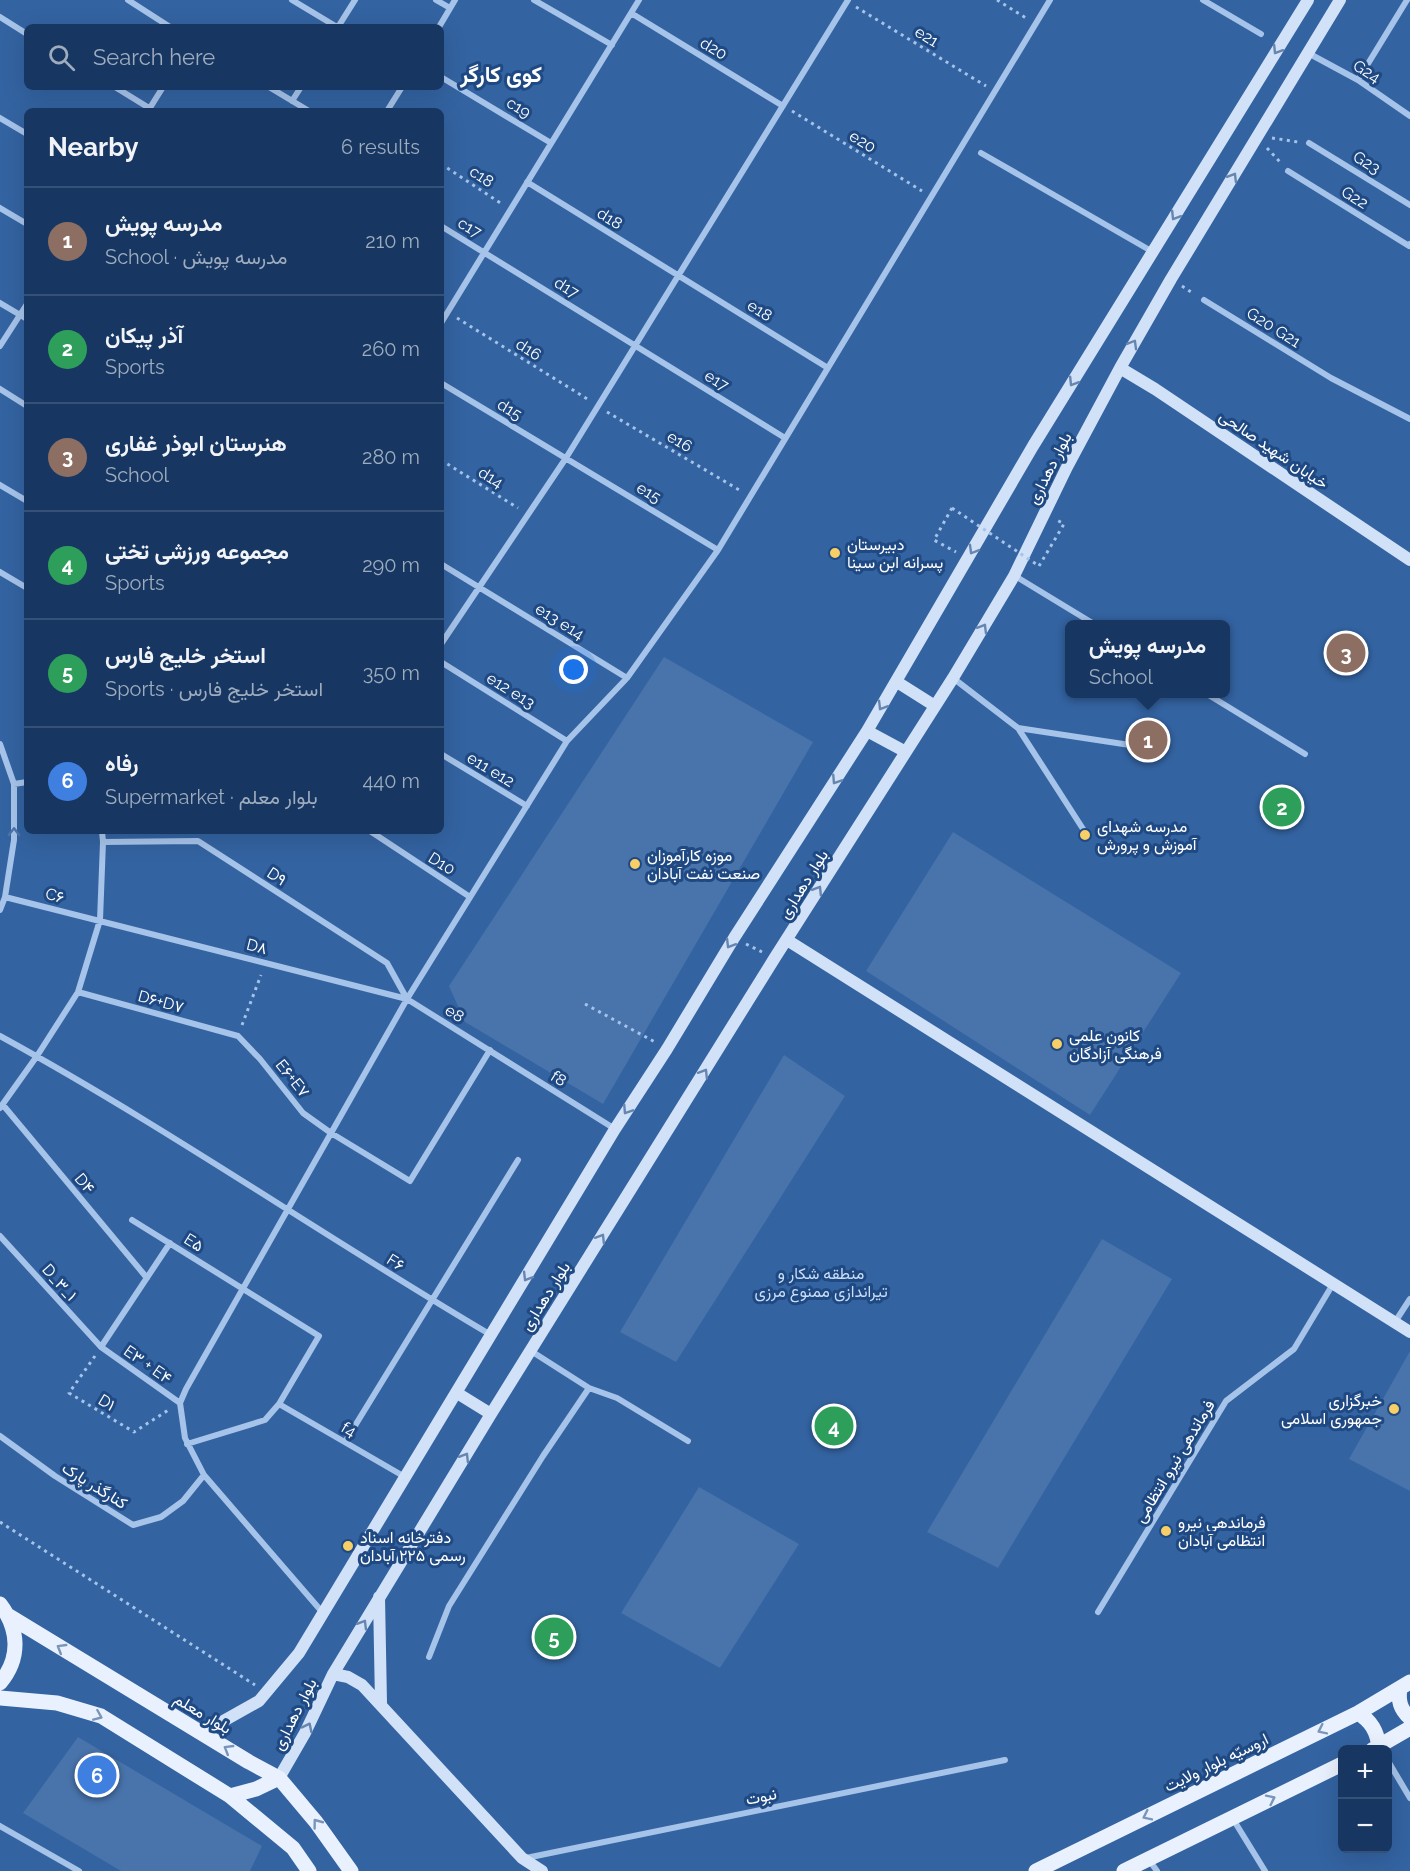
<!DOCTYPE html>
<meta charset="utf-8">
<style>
:root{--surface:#173762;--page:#203f68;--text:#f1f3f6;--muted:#9eacbe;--line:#365177;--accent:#f7cf66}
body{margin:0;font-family:Raleway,Vazirmatn,sans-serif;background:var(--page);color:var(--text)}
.controls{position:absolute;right:18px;bottom:18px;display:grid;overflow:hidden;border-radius:9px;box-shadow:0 6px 24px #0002}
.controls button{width:54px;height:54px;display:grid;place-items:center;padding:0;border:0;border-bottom:2px solid var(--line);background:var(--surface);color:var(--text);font:30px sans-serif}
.you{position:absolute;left:574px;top:670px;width:21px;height:21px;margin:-15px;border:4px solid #fff;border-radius:50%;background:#1a73e8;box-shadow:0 0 0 9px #1a73e833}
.badge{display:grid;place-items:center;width:39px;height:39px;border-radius:50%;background:var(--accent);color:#fff;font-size:20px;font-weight:700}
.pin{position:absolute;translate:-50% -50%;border:3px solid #fff;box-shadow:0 2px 6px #0006}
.popup{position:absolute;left:1065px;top:620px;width:165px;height:78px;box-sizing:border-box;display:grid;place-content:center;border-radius:9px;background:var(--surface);filter:drop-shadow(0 2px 4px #0005);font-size:20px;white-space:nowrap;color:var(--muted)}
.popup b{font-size:22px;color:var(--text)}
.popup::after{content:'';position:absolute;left:50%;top:100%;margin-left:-12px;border:12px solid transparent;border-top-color:var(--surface)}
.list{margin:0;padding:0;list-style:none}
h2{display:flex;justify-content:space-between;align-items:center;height:78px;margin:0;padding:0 24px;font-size:26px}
h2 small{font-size:20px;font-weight:400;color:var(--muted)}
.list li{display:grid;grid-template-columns:39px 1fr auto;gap:18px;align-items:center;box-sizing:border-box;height:108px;padding:0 24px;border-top:2px solid var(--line)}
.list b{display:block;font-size:22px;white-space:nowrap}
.list p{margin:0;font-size:20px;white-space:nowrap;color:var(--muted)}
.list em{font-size:20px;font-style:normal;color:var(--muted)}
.icon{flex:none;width:33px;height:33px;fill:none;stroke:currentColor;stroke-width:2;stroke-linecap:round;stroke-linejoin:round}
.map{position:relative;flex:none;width:1410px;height:1871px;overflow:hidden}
.search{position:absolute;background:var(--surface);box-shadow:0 6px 24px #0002;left:24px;top:24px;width:420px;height:66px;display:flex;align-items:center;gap:15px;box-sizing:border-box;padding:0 21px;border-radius:9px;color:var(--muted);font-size:22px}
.panel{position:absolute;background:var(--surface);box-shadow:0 6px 24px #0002;left:24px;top:108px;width:420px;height:726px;border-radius:9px}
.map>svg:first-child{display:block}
.green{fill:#3363a1;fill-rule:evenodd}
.building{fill:#4873ab}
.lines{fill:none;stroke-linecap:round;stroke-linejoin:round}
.path{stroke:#a6c3e9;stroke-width:3;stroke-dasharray:3 4.5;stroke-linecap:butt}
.street{stroke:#a6c3e9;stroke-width:6}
.secondary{stroke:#d1e1f7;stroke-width:12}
.primary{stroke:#e9f1fe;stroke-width:15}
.path-bridge{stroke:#a6c3e9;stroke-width:3;stroke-dasharray:3 4.5;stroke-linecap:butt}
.oneway{stroke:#6686b1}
.oneway2{stroke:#4e74a7}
.oneway3{stroke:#7a95ba}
.poi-dot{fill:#f7cf66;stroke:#1f4983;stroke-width:2}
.labels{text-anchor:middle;stroke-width:6;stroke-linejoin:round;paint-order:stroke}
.street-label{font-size:16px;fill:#fff;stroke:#1f4983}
.poi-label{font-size:16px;fill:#fff;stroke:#1f4983;text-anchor:start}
.park-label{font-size:16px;fill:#cadef7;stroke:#1f4983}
.district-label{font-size:22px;font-weight:bold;fill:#fff;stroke:#1f4983}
</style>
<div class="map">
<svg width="1410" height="1871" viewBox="0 0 1410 1871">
<rect width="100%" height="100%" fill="#1f4983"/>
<path class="green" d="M0,0H1410V1871H0ZM27,27H441V87H27ZM27,111H441V831H27ZM1070,624H1226V694H1070ZM1342,1750H1388V1848H1342Z"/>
<path class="building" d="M664,657L813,742L603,1104L465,1022L449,986Z
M953,832L1181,973L1090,1115L866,971Z
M784,1055L845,1096L676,1362L620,1332Z
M1102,1239L1172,1279L998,1568L927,1532Z
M1410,1351V1491L1349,1459Z
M699,1487L799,1544L720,1668L621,1613Z
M78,1737L262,1846L250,1871H121L23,1813Z"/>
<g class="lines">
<path class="path" d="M997,0L1026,18
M856,7L986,86
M792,111L922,191
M1272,138L1298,142
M1267,148L1281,163
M441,164L502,204
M1182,286L1194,294
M457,318L589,400
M607,412L741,491
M441,460L518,508
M952,508L934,540L956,552
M1039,566L1064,524L1057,520
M746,944L762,952
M585,1004L655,1042
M242,1025L261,975
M95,1356L69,1393L134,1432L170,1409
M0,1522L255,1685"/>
<path class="street" d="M128,0L170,27
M292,0L337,27
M436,0L450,8
M534,0L612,45
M1203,0L1261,34
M631,13L783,106
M0,17L27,34
M338,27L355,0
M439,27L455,0
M1308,53L1358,80L1410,116
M441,77L551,143
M1358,80L1407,0
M115,87L154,111
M269,87L309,111
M292,101L301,87
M148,111L163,87
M387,111L402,87
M0,118L27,134
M1309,143L1410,205
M981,153L1153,252
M1288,171L1409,246L1410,244
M527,182L828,368
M0,208L27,224
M441,226L785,438
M1204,300L1331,378L1410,419
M0,303L27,319
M441,323L639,0
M0,346L27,304
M441,383L718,550
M0,389L27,406
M0,485L27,501
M441,564L627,678
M0,572L27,588
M1015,576L1094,624
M441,644L566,458L848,0
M441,662L567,741
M953,678L1018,728L1085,832
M1207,694L1305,754
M1018,728L1143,747
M0,744L14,784V840L5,897L0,910
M441,754L527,806
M14,784L27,782
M370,831L470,897
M103,842L198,841L387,963L407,999
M5,897L407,999L615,1129
M78,992L238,1036L260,1059L303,1113L331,1133L410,1181L490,1050
M0,1036C168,1128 326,1238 491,1335
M3,1105L147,1278
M0,1108L37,1056L78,992L100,920L103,842L102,831
M132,1220L319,1336L279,1404L265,1420L187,1444
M0,1236L101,1347L180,1403
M1395,1322L1410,1299
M101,1347L170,1243
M589,1388L617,1398L688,1441
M279,1404L405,1477
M0,1436L55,1476L133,1525L161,1517L183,1501L204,1475
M345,1442L518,1160
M1098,1612L1226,1401L1294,1349L1333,1284
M323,1613L204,1475L185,1438L180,1403L186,1389L407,999L567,741L627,678L718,550L1050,0
M429,1657L449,1606L543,1456L589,1388L531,1351
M1388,1761L1410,1798
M1233,1819L1265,1871
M0,1826L79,1871
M526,1858L1005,1760
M1149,1860L1157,1871"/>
<path class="secondary" d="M1120,368L1155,389L1410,560
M897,682L935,706
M867,731L906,752
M787,940L1410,1332
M457,1393L491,1414
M379,1597L381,1703
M333,1674L348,1677L362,1685L522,1858L542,1871
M202,1733L259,1701L299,1653L615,1129L667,1049L734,938L867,731L1033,446L1308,0
M279,1778L305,1733L333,1674L491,1414L774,959L953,678L1014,576L1067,467L1120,368L1171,279L1340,0"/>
<path class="primary" d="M0,1604C19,1629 21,1658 0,1683
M9,1616L249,1762L279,1778L316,1822L351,1871
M1400,1688C1398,1701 1400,1709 1410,1718
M0,1698L57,1703L101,1716L230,1796L293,1848L309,1871
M1358,1713C1371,1721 1377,1731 1379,1747
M1372,1750L1410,1728
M230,1796L256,1789L279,1778
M1036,1871L1358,1713L1410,1682
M1124,1871L1342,1764"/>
<path class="path-bridge" d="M952,508L1039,566"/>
</g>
<defs><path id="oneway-chevron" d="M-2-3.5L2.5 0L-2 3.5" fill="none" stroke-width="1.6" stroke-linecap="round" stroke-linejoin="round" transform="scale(1.5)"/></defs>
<g class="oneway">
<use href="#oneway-chevron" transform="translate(1277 50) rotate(122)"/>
<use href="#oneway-chevron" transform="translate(1233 177) rotate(-59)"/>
<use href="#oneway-chevron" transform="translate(1175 216) rotate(122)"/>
<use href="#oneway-chevron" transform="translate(1133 344) rotate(-60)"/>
<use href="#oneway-chevron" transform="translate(1073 382) rotate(122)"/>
<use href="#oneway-chevron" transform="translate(973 550) rotate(120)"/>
<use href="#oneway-chevron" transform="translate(983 628) rotate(-59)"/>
<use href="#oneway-chevron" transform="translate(882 706) rotate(121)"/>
<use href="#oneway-chevron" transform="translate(836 780) rotate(123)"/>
<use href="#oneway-chevron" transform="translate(818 890) rotate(-58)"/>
<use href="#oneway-chevron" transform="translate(730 944) rotate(121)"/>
<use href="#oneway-chevron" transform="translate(704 1073) rotate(-58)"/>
<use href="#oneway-chevron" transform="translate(627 1110) rotate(123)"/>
<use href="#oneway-chevron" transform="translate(601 1238) rotate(-58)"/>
<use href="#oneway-chevron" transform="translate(527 1277) rotate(121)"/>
<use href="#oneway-chevron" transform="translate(465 1457) rotate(-59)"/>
<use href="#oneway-chevron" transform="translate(363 1624) rotate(-59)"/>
<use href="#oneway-chevron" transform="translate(308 1727) rotate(-64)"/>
</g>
<use class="oneway2" href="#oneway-chevron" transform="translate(14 832) rotate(-89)"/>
<g class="oneway3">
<use href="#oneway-chevron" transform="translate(61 1648) rotate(-149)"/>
<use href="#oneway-chevron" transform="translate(98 1716) rotate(23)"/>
<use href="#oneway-chevron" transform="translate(1322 1730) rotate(154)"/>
<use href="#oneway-chevron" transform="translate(228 1749) rotate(-149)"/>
<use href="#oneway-chevron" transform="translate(1271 1799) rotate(-26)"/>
<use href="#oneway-chevron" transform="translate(1147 1816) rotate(154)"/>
<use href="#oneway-chevron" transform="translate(317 1823) rotate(-127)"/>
</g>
<g class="poi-dot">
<circle cx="835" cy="553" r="6"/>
<circle cx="1085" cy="835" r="6"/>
<circle cx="635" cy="864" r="6"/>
<circle cx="1057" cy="1044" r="6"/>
<circle cx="1394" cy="1409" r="6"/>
<circle cx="1166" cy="1531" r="6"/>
<circle cx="348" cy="1546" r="6"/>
</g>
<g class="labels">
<g class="street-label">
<text transform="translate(927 36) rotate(31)" y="6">e21</text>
<text transform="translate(714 48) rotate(31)" y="6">d20</text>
<text transform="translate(1367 71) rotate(32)" y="6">G24</text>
<text transform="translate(519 107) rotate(31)" y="6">c19</text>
<text transform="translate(863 141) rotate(31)" y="6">e20</text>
<text transform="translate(1367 162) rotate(31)" y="6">G23</text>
<text transform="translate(482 176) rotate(33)" y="6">c18</text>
<text transform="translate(1355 197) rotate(32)" y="6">G22</text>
<text transform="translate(610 218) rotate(32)" y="6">d18</text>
<text transform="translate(470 227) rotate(31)" y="6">c17</text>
<text transform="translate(567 287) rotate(32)" y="6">d17</text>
<text transform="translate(760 310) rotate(32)" y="6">e18</text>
<text transform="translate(1274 327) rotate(32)" y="6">G20 G21</text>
<text transform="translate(529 349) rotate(32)" y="6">d16</text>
<text transform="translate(717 380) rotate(32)" y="6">e17</text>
<text transform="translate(510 409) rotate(31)" y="6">d15</text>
<text transform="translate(680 441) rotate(31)" y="6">e16</text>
<text transform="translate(1274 449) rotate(34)" y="6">خیابان شهید صالحی</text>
<text transform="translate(1049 468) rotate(-63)" y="6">بلوار دهداری</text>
<text transform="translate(491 477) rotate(32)" y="6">d14</text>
<text transform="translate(649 492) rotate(31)" y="6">e15</text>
<text transform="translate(560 621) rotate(32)" y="6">e13 e14</text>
<text transform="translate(511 690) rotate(32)" y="6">e12 e13</text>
<text transform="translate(491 769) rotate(31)" y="6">e11 e12</text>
<text transform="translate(442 863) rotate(32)" y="6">D10</text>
<text transform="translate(277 876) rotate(33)" y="6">D۹</text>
<text transform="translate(803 884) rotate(-58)" y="6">بلوار دهداری</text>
<text transform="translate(55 895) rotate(14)" y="6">C۶</text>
<text transform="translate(257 946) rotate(14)" y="6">D۸</text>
<text transform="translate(161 1001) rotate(15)" y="6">D۶+D۷</text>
<text transform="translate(455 1013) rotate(32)" y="6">e8</text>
<text transform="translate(293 1078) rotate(51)" y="6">E۶+E۷</text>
<text transform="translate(559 1078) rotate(32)" y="6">f8</text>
<text transform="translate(85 1183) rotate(50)" y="6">D۴</text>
<text transform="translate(194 1242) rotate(32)" y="6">E۵</text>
<text transform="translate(396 1262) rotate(32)" y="6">F۶</text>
<text transform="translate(60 1282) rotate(48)" y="6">D_۳_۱</text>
<text transform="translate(545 1296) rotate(-58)" y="6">بلوار دهداری</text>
<text transform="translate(148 1364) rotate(35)" y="6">E۳ + E۴</text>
<text transform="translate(107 1402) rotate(31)" y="6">D۱</text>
<text transform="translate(349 1429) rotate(30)" y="6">f4</text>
<text transform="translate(1174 1461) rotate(-59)" y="6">فرماندهی نیرو انتظامی</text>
<text transform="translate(95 1485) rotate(32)" y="6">کنارگذر پارک</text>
<text transform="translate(203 1713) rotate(31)" y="6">بلوار معلم</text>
<text transform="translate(294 1714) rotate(-63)" y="6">بلوار دهداری</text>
<text transform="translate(1216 1762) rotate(-26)" y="6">اروسیّه بلوار ولایت</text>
<text transform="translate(761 1796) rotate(-12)" y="6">نبوت</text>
</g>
<g class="poi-label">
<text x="847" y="550">دبیرستان<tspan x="847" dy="18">پسرانه ابن سینا</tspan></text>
<text x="1097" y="832">مدرسه شهدای<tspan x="1097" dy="18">آموزش و پرورش</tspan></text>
<text x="647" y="861">موزه کارآموزان<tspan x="647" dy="18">صنعت نفت آبادان</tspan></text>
<text x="1069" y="1041">کانون علمی<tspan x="1069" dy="18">فرهنگی آزادگان</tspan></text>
<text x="1382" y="1406" text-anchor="end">خبرگزاری<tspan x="1382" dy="18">جمهوری اسلامی</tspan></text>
<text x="1178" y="1528">فرماندهی نیرو<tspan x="1178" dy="18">انتظامی آبادان</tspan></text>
<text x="360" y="1543">دفترخانه اسناد<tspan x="360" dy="18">رسمی ۲۲۵ آبادان</tspan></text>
</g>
<g class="park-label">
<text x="821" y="1279">منطقه شکار و<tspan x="821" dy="18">تیراندازی ممنوع مرزی</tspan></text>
</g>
<g class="district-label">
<text x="501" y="82">کوی کارگر</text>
</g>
</g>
</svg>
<div class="controls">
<button>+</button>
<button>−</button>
</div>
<div class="you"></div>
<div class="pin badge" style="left:1148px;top:740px;background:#8d6e63">1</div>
<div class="popup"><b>مدرسه پویش</b>School</div>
<div class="pin badge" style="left:1282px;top:807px;background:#2e9e5b">2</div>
<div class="pin badge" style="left:1346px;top:653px;background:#8d6e63">3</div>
<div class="pin badge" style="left:834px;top:1426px;background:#2e9e5b">4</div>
<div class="pin badge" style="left:554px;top:1637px;background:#2e9e5b">5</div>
<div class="pin badge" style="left:97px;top:1775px;background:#3f7fe0">6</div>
<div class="search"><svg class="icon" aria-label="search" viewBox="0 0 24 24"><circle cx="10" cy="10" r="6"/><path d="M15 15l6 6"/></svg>Search here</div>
<section class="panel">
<h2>Nearby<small>6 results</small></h2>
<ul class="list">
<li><span class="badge" style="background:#8d6e63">1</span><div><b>مدرسه پویش</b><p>School · مدرسه پویش</p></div><em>210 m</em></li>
<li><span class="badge" style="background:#2e9e5b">2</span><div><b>آذر پیکان</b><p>Sports</p></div><em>260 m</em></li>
<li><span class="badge" style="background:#8d6e63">3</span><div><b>هنرستان ابوذر غفاری</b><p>School</p></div><em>280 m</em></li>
<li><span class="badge" style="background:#2e9e5b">4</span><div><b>مجموعه ورزشی تختی</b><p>Sports</p></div><em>290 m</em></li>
<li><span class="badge" style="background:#2e9e5b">5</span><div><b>استخر خلیج فارس</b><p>Sports · استخر خلیج فارس</p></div><em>350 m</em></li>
<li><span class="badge" style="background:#3f7fe0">6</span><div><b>رفاه</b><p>Supermarket · بلوار معلم</p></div><em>440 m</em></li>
</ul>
</section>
</div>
